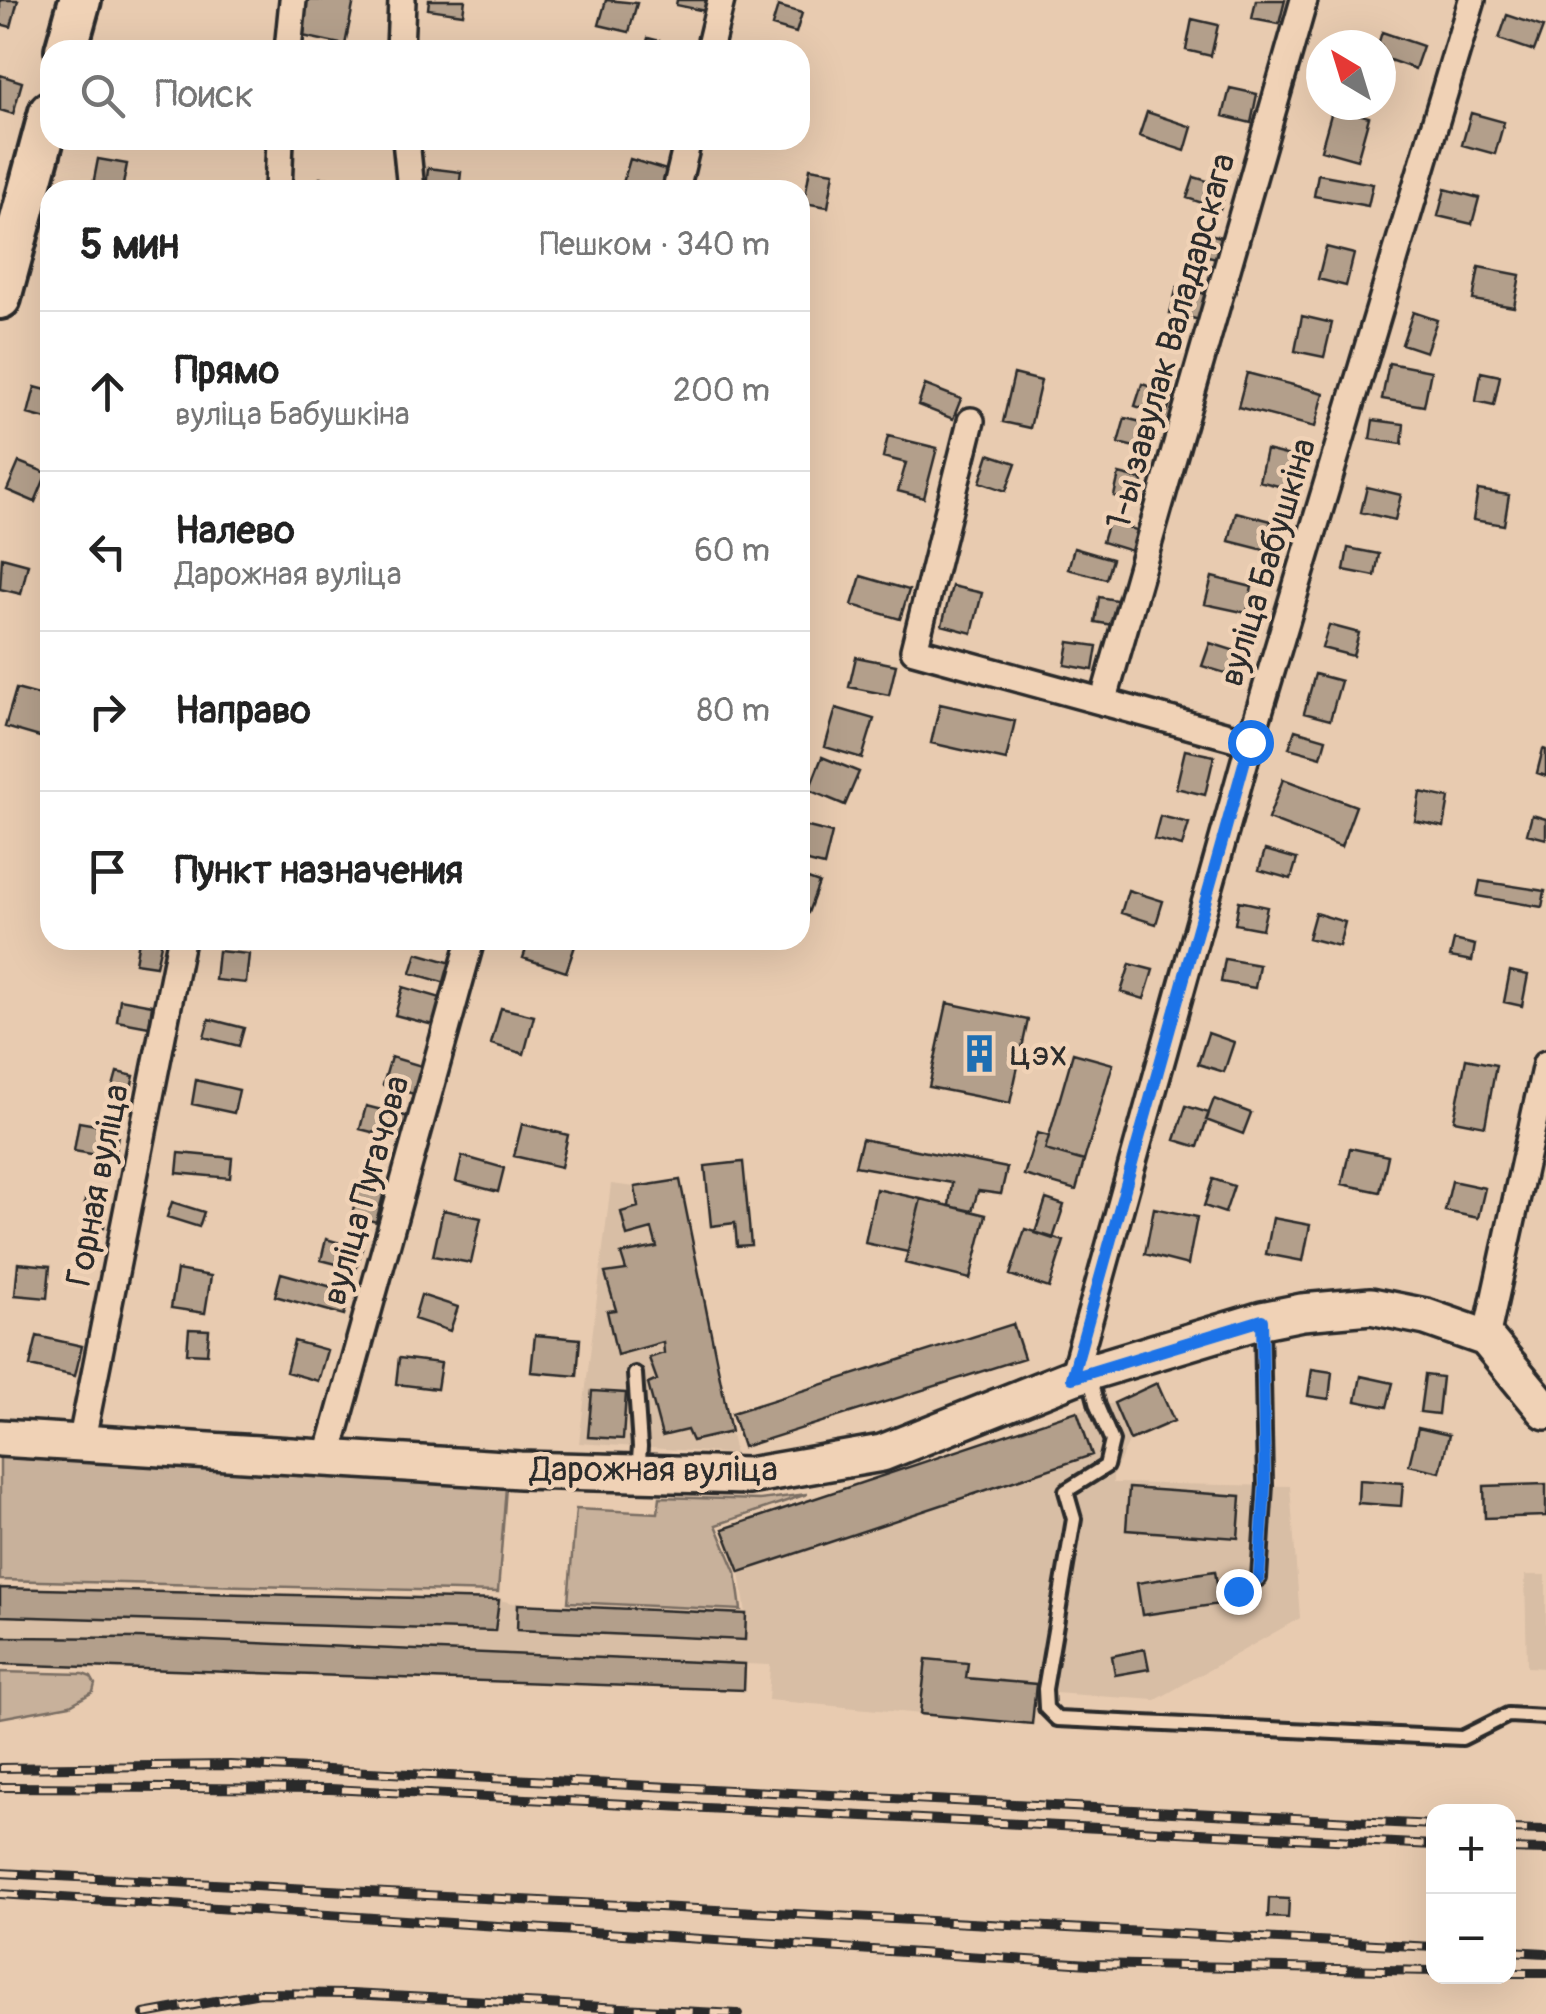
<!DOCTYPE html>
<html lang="ru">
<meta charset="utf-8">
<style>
:root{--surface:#fff;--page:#f2f2f2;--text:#222;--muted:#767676;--line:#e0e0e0}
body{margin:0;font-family:Pangolin,sans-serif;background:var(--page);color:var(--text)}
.controls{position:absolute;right:30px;bottom:30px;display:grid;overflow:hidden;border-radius:20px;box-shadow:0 10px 40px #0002}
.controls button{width:90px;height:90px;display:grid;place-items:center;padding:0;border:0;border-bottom:2px solid var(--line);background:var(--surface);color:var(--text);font:50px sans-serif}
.compass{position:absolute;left:1306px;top:30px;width:90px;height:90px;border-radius:50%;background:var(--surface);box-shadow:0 10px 40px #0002;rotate:322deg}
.stop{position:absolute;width:30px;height:30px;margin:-22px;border:8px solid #1a73e8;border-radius:50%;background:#fff}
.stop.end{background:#1a73e8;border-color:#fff;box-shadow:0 2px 10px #0008}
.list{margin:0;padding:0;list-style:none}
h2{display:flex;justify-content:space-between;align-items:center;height:130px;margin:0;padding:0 40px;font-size:42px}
h2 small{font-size:32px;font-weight:400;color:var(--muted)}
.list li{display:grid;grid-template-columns:65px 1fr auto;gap:30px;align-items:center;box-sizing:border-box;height:160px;padding:0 40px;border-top:2px solid var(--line)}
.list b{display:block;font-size:38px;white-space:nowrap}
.list p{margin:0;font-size:32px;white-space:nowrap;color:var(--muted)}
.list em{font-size:32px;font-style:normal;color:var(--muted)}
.icon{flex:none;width:55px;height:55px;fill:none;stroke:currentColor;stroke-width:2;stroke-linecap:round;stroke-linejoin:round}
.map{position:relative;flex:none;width:1546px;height:2014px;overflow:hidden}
.search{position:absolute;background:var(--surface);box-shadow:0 10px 40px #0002;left:40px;top:40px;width:770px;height:110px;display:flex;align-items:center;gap:25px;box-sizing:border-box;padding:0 35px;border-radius:30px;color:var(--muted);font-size:38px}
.panel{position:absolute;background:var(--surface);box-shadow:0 10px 40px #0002;left:40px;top:180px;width:770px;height:770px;border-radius:30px}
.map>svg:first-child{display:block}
.built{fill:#d8bea5}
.green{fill:#c8b19b;stroke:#7a6e63;stroke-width:2.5}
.building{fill:#b39f8b;stroke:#2b2b2b;stroke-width:2.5}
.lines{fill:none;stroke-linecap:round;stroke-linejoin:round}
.lane-casing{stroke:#2b2b2b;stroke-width:20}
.street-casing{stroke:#2b2b2b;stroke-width:32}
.secondary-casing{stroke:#2b2b2b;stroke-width:42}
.primary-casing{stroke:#2b2b2b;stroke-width:48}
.lane{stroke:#f0d2b6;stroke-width:12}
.street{stroke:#f0d2b6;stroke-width:25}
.secondary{stroke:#f0d2b6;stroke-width:35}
.primary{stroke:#f0d2b6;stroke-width:40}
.rail-casing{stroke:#2b2b2b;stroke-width:10}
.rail{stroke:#f0d2b6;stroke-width:6;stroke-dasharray:19;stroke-linecap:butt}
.route{stroke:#1a73e8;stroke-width:12}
.labels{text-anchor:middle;stroke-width:9;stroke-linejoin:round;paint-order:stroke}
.street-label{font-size:35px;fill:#2b2b2b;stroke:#f0d2b6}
.poi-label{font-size:35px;fill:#2b2b2b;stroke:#f0d2b6;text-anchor:start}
</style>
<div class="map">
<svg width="1546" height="2014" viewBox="0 0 1546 2014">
<rect width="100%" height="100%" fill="#e8cbb0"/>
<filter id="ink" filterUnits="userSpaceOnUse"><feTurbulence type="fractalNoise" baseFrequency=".01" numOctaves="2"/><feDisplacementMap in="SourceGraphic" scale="20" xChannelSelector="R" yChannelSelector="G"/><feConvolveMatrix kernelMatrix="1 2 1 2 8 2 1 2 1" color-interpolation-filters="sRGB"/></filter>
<g filter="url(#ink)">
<path class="built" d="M680,1180L735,1454L579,1443L611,1184L635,1187Z
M1157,1383L1174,1421L1130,1440L1113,1475V1483L1290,1486L1300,1618L1156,1700L1054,1693L1036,1688L1032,1724L768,1700L770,1665L745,1664L744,1690L0,1664V1588L499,1600L518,1604L746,1614L740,1572L723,1529L1077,1411L1114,1403Z
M1525,1575H1546V1668L1527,1667Z"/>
<path class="green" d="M0,1453L506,1487L498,1592L0,1580Z
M807,1494L716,1525L736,1572L741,1610L568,1602L576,1509L658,1513L660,1497L760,1500Z
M0,1672L83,1674L91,1677L95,1684L93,1692L70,1705L0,1718Z"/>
<path class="building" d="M0,0H18L11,27L0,24Z
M305,0H354L345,45L298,35Z
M429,0H465L463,14L428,9Z
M606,0L637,3L629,32L599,25Z
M677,0H706L705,11L676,5Z
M1256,0H1285L1279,24L1252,19Z
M778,6L802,13L796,33L772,26Z
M1507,15L1543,27L1534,51L1499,39Z
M1192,19L1218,25L1211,56L1186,50Z
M1382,32L1423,46L1415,69L1381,57V45H1378Z
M648,38L691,49L690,50H645Z
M431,42L473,49V50H430Z
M0,75L22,82L13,114L0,110Z
M1230,88L1257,94L1251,123L1223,116Z
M1333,107L1369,117L1357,160L1321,150Z
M1147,112L1192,127L1185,151L1139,136Z
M1471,113L1504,122L1495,154L1462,145Z
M98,159L127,164L122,190H92Z
M630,159L670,171L664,190H621Z
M428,168L461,172L459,190H426Z
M810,168L834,172L828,207L804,203Z
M1318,174L1373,184L1368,206L1314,196Z
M1194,177L1227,187L1220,209L1187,198Z
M320,178L360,179V190H320Z
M1445,189L1479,198L1472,224L1438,216Z
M1201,232L1221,237L1216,258L1196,253Z
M1326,247L1354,254L1346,286L1318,279Z
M1479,267L1520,275L1514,307L1473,300Z
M1177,287L1206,294L1200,320L1170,313Z
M1413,312L1437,320L1426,352L1402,344Z
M1302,316L1332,323L1324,357L1295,351Z
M1389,363L1431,371L1424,406L1382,399Z
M1481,372L1500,376L1494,405L1476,401Z
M1247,373L1324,393L1315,427L1238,407Z
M1014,374L1041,381L1030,428L1003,422Z
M1142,384L1173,394L1166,416L1135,406Z
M925,385L961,399L953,419L918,405Z
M35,387L50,391V420L28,414Z
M1125,418L1145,423L1139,448L1118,443Z
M1373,420L1404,424L1402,444L1370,439Z
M888,436L937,448L924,498L898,491L906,463L883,457Z
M1266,450L1294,457L1286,488L1259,481Z
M989,454L1016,463L1006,491L980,482Z
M19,462L47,473L35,502L7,490Z
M1119,474L1143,480L1138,502L1114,496Z
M1367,487L1401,495L1395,520L1361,512Z
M1478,490L1509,495L1504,525L1473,520Z
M1236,512L1271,521L1264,550L1229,541Z
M1108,522L1144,532L1138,553L1102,542Z
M1074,548L1112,559L1106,579L1068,569Z
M1348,548L1379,554L1375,576L1344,570Z
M2,557L28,564L21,594L0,589Z
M861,576L909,590L900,619L852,605Z
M1212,577L1252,587L1247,613L1205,604Z
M952,586L982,593L972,633L942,625Z
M1099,597L1122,601L1118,626L1095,622Z
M1329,625L1359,633L1353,656L1322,648Z
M1069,642L1097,646L1093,670L1065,665Z
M1210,643L1242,653L1235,676L1202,666Z
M856,657L896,665L889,695L849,687Z
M1315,674L1341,681L1330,720L1304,713Z
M16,689L50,698V740L5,727Z
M940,704L1015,721L1006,760L931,743Z
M836,708L874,719L862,758L825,747Z
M1295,730L1326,739L1321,757L1289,748Z
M1543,749L1546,750V776L1537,773Z
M1185,750L1214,756L1205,795L1176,788Z
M822,757L859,772L845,805L809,790Z
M1283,779L1356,806L1341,847L1268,819Z
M1420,792L1449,798L1444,827L1415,821Z
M1532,815L1546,819V839L1527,834Z
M1160,816L1189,823L1182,846L1154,839Z
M800,825L832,833L824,866L800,860Z
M1265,850L1297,859L1291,879L1259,870Z
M800,876L819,883L808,913L800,911Z
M1480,881L1545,891L1542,907L1477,896Z
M1128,890L1163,901L1156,924L1121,913Z
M1239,901L1267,907L1262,929L1235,924Z
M1315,913L1345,922L1339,946L1308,938Z
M139,940H162L156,966L135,963Z
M529,940H558L575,946L566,972L523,958Z
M1454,940L1475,945L1472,961L1450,957Z
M218,951L249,954L246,983L215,980Z
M417,953L452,963L446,983L411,973Z
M1225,959L1259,965L1255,988L1221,982Z
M1130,964L1153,970L1144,999L1121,992Z
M1510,971L1528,975L1522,1006L1504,1002Z
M403,987L441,998L433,1025L395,1015Z
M120,999L152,1005L149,1027L117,1021Z
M947,1003L1028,1020L1010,1103L929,1087Z
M501,1008L534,1016L524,1054L491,1044Z
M209,1019L244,1028L239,1046L204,1037Z
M1208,1033L1234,1042L1224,1072L1198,1064Z
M1073,1053L1113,1064L1084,1161L1045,1150Z
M391,1057L425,1067L417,1095L383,1085Z
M1466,1059L1496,1065L1485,1126L1454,1120Z
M117,1072L134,1076L125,1113L107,1108Z
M196,1080L239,1090L234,1113L192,1104Z
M1214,1099L1251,1113L1243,1134L1206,1120Z
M366,1106L409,1117L403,1140L360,1129Z
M1186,1106L1209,1113L1198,1147L1175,1140Z
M79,1122L119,1129L114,1158L74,1151Z
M522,1124L568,1135L561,1167L514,1156Z
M1037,1133L1049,1136L1045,1150L1084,1161L1076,1190L1024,1175Z
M862,1139L1007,1168L1001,1194L978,1191L972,1211L949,1206L952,1183L855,1166Z
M1350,1148L1388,1156L1380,1192L1342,1184Z
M179,1153L232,1158L230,1178L177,1173Z
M462,1156L504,1168L498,1192L456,1181Z
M743,1162L751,1245L737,1246L735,1223L711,1226L705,1166Z
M1213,1179L1234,1186L1225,1213L1204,1206Z
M680,1180L731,1432L692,1441L687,1430L662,1436L648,1384L657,1380L649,1358L664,1353L663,1342L617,1355L607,1311L616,1310L605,1273L626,1270L621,1254L657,1247L652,1229L627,1236L621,1212L638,1207L635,1187Z
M360,1181L385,1188L376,1222L352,1215Z
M1452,1181L1485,1188L1478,1218L1445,1211Z
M876,1189L921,1199L908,1252L865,1243Z
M921,1199L986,1215L970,1279L905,1263Z
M1046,1199L1064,1205L1053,1239L1035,1233Z
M85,1200L105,1201L104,1228L84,1227Z
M172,1202L204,1212L199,1227L167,1217Z
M1154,1208L1197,1217L1188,1265L1145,1254Z
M443,1210L481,1218L471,1263L433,1256Z
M1273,1218L1310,1225L1303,1261L1266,1254Z
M1025,1229L1064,1241L1049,1288L1010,1275Z
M326,1239L362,1249L356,1269L321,1260Z
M18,1263L50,1266L47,1298L15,1295Z
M177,1270L211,1276L205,1313L171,1308Z
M281,1273L350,1292L344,1315L275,1296Z
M421,1295L458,1307L450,1331L414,1319Z
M1013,1324L1024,1358L743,1447L732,1413Z
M189,1329L209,1330L207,1354L187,1353Z
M535,1335L580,1339L577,1376L531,1372Z
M37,1336L82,1346L75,1376L30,1366Z
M294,1341L327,1350L318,1381L286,1372Z
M399,1358L441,1363L437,1389L396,1384Z
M1312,1369L1332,1372L1329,1399L1308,1396Z
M1425,1375L1442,1377L1438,1414L1420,1412Z
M1361,1376L1393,1383L1387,1407L1356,1401Z
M1157,1383L1174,1421L1130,1440L1114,1403Z
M592,1391L626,1393L623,1439L588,1437Z
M1077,1411L1092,1455L740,1572L723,1529Z
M1418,1428L1449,1435L1440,1472L1409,1465Z
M1359,1480L1403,1483L1401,1506L1358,1503Z
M1546,1484V1516L1485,1518L1484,1486Z
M1129,1488L1241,1496L1238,1538L1126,1530Z
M1215,1571L1220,1604L1142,1615L1137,1583Z
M0,1588L499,1600L495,1631L0,1616Z
M518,1604L746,1614L745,1640L517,1630Z
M0,1637L138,1638L745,1664L744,1690L0,1664Z
M1145,1649L1149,1669L1115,1675L1112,1656Z
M926,1659L968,1663L966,1678L1036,1684L1032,1724L920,1714Z
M1269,1898L1289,1899L1288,1918L1268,1917Z"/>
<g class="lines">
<defs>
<path id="lane" d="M635,1374L640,1447L638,1471
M1089,1375L1097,1406L1112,1441L1106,1466L1066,1491L1074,1519L1045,1689L1046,1708L1057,1719L1462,1738L1508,1715L1546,1717
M1238,1591L1259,1578L1265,1485L1262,1323"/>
<path id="street" d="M288,50L293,0
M400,50L402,0
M709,50L721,0
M406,140L411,190
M278,190L280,140
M676,190L688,140
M971,421L914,650L1250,742
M1103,702L1304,0
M1486,1338L1546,1064
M1073,1377L1250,742L1472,0
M81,1444L181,940
M327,1459L471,940"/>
<path id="secondary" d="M0,1438L520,1470L748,1476L882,1453L1073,1377L1262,1320L1302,1312L1371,1306L1426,1317L1486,1338L1546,1411"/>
<path id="primary" d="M66,50L80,0
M0,298L50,112"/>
</defs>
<use href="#lane" class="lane-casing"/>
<use href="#street" class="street-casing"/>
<use href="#secondary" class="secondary-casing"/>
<use href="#primary" class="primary-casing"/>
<use href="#lane" class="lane"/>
<use href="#street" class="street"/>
<use href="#secondary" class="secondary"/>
<use href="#primary" class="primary"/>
<defs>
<path id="rail" d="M0,1768L230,1765L1434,1825
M0,1787L330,1789L1434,1845
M1508,1829L1546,1830
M1508,1849L1546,1850
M0,1873L1434,1947
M0,1894L1090,1964L1434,1971
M1508,1951L1546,1953
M1508,1973H1546
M144,2014L260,1993L351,1994L738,2014"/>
</defs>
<use href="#rail" class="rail-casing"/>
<use href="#rail" class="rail"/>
</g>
</g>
<g class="lines" filter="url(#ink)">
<path class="route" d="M1238,1591L1259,1578L1265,1486L1262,1320L1072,1378L1250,742"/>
</g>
<defs>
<symbol id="building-bare" viewBox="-9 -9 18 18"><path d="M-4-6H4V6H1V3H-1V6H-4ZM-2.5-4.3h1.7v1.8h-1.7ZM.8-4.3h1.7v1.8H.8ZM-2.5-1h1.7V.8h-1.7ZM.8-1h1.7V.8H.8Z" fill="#1f6fb2" stroke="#f0d2b6" stroke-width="2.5" paint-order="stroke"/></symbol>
</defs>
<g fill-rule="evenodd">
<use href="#building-bare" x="952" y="1026" width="55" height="55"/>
</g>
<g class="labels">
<g class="street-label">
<text transform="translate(1170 341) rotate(-74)" y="12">1-ы завулак Валадарскага</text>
<text transform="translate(1267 562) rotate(-73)" y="12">вуліца Бабушкіна</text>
<text transform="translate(97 1185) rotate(-79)" y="12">Горная вуліца</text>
<text transform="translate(365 1190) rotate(-74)" y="12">вуліца Пугачова</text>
<text x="654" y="1481">Дарожная вуліца</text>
</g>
<g class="poi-label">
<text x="1009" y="1065">цэх</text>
</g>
</g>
</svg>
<div class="controls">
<button>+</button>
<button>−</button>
</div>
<svg class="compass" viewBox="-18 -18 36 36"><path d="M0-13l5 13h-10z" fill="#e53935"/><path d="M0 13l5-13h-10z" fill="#767676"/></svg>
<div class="stop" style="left:1250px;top:742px"></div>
<div class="stop end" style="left:1238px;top:1591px"></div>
<div class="search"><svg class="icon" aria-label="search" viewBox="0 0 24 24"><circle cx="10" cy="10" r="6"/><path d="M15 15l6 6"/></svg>Поиск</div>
<section class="panel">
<h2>5 мин<small>Пешком · 340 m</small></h2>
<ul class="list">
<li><svg class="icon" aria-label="ahead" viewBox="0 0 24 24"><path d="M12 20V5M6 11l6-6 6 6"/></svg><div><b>Прямо</b><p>вуліца Бабушкіна</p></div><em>200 m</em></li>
<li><svg class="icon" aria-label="left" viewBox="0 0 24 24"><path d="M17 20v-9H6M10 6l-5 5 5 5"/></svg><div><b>Налево</b><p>Дарожная вуліца</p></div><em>60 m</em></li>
<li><svg class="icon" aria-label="right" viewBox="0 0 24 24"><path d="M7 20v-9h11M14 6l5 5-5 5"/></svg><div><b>Направо</b></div><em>80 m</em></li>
<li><svg class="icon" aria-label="arrive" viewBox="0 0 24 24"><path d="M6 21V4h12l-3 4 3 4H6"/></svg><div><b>Пункт назначения</b></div></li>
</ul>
</section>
</div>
